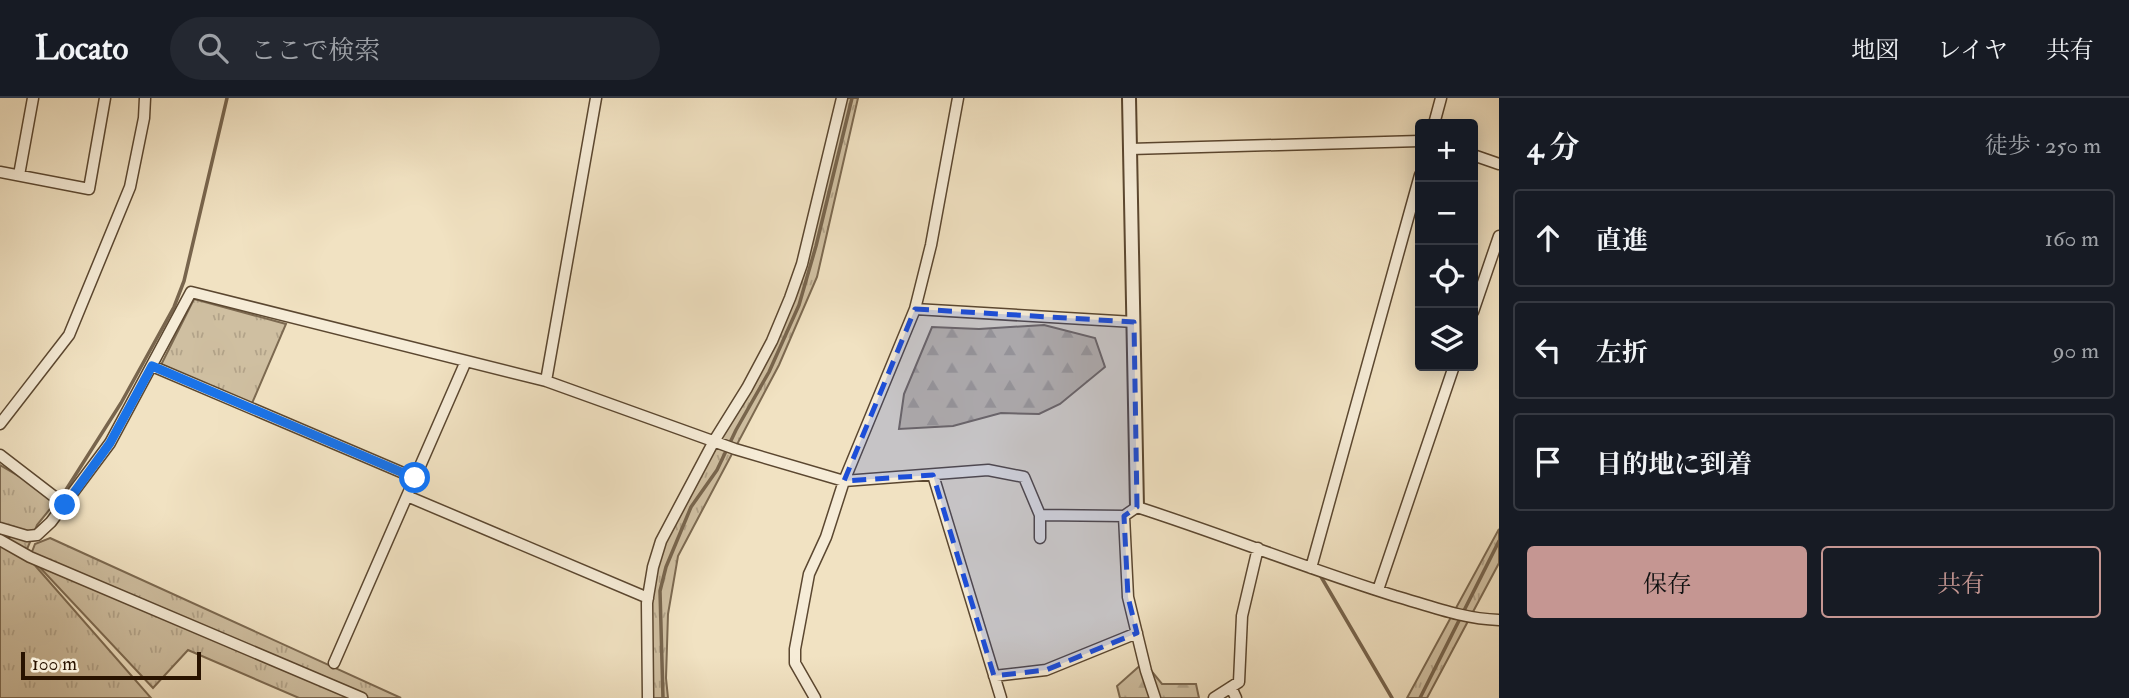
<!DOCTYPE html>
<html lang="ja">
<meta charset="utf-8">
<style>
:root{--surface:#171b24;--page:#242831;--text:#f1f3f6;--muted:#9ea1a6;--line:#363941;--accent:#c59692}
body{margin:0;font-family:"IM FELL Double Pica","Noto Serif JP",serif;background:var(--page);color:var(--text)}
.controls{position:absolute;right:21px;top:21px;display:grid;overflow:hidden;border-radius:7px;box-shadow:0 4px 18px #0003}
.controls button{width:63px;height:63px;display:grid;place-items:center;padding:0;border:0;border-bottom:2px solid var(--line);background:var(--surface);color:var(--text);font:35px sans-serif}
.scale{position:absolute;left:21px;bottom:18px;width:180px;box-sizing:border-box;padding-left:7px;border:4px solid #291300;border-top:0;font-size:19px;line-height:24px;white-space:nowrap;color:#291300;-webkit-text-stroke:5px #f6ecd7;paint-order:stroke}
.stop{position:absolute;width:21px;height:21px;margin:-16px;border:5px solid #1a73e8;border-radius:50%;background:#fff}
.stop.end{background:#1a73e8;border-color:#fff;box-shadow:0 2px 7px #0008}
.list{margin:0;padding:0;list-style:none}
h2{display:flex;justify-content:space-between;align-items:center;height:91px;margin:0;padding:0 28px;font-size:30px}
h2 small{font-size:23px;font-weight:400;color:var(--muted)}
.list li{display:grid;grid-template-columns:46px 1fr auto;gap:21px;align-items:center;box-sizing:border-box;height:98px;margin:0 14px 14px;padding:0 14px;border:2px solid var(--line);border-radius:7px}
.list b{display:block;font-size:26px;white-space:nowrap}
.list em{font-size:23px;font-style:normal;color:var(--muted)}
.actions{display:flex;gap:14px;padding:21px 28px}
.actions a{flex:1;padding:16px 0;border:2px solid var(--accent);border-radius:7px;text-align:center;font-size:24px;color:var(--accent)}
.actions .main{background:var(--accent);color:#111}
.icon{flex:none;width:38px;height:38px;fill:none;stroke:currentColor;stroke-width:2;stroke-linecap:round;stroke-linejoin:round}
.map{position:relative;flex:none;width:1499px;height:600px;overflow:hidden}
header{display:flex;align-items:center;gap:42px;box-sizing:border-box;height:98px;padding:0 35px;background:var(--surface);border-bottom:2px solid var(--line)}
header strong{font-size:33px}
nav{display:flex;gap:38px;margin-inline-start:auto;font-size:24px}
.search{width:490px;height:63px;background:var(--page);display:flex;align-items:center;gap:18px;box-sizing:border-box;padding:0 24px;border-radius:38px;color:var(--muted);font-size:26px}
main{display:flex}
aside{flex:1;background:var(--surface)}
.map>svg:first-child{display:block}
.grass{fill:url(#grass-tufts);stroke:#7c6950;stroke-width:2}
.forest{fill:url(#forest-firs);stroke:#7c6950;stroke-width:2}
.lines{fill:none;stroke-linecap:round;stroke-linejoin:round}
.stream{stroke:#78654d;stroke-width:3.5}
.minor-casing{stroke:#5b4730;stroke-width:13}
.tertiary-casing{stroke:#5b4730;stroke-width:16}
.minor{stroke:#f6ecd7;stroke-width:10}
.tertiary{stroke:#f6ecd7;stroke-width:12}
.route{stroke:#1a73e8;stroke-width:9}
.marked{fill:#1d4ed8;fill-opacity:0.2;stroke:#1d4ed8;stroke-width:5;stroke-dasharray:14 9;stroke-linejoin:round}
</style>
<header>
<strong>Locato</strong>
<div class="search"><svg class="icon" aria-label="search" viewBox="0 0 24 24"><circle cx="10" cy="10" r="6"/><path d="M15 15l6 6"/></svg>ここで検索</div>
<nav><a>地図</a><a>レイヤ</a><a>共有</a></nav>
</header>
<main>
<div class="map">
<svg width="1499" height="600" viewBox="0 0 1499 600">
<defs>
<pattern id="grass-tufts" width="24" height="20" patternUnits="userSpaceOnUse" patternTransform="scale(1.75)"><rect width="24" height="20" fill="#cfbfa1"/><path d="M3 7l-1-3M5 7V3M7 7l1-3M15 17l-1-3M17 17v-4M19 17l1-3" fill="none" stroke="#b2a389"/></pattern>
<pattern id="forest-firs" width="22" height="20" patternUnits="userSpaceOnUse" patternTransform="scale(1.75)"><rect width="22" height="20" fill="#cfbfa1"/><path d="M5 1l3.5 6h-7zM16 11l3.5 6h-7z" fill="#b2a389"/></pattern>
</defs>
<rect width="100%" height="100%" fill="#f1e2c2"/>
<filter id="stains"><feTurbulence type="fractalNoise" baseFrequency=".00286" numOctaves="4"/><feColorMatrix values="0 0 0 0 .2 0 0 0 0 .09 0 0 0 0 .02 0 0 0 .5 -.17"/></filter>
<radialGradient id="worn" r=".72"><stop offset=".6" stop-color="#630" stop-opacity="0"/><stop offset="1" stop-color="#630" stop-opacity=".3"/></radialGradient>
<path class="grass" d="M842,0H858L817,179L779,267L678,458L668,516L666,580L668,600H649L653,469L790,200Z
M194,201L286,226L250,310L159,271Z
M0,367L58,401L37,427L25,456L151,600H0Z
M1499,431V465L1427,600H1407Z
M50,440L401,600H299L188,552L153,590L30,459L35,446Z"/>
<path class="forest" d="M1044,227L1095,240L1105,269L1060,306L1039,316L1001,315L953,328L899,331L904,296L932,229L979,231Z
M1144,564L1162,586H1196L1199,600H1120L1117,588Z"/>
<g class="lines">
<path class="stream" d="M64,395L121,305L174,209L184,183L227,0
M1320,477L1392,600
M663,600L660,493L666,469L691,409L717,372L736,332L769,274L799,207L816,148L852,0
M1420,600L1499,443"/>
<defs>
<path id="minor" d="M1434,26L1441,0
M1130,51L1420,43
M1473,57L1499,66
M0,74L89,91L105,0
M19,77L33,0
M915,211L1134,224
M1473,214L1499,138
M152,268L415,380
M546,283L596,0
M0,326L69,237L130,89L144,20L145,0
M0,357L65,407
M933,377L1001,600
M407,398L648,500
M1040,417L1124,418
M0,430L27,438L37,437L51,424L110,345L191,194L546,283L735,351L844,383L988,372L1024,379L1040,417V440
M0,442L30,459L362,600
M1311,470L1420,77
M1378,492L1454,268
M334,565L466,263
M994,578L1046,572L1137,535
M1231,589L1236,600
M648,600L647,505L653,469L661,443L714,343L747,290L772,243L790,200L802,166L842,0
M815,600L795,565V551L809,476L826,439L844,383L915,211L931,147L958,0
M1155,600L1146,573L1128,499L1124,418L1137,409C1224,437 1308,471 1395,498C1430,508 1463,521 1499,522
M1214,600L1239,584L1242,518L1258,450"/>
<path id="tertiary" d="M1129,0L1137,409"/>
</defs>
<use href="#minor" class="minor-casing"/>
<use href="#tertiary" class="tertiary-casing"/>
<use href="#minor" class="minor"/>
<use href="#tertiary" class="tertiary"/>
</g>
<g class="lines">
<path class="route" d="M65,407L110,345L152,268L415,380"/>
</g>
<path class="marked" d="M915,211L1134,224L1137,409L1124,418L1128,499L1137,535L1046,572L994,578L933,377L844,383Z"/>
<rect width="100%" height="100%" filter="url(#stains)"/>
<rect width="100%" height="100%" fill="url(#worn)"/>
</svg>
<div class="controls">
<button>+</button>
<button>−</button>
<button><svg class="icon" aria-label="locate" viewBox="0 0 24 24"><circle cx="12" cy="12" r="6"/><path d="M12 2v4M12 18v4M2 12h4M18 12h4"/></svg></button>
<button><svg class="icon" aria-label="layers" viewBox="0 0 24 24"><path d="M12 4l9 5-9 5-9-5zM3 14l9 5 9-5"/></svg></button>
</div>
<div class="scale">100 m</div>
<div class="stop" style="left:415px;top:380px"></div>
<div class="stop end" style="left:65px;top:407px"></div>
</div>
<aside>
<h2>4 分<small>徒歩 · 250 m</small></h2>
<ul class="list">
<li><svg class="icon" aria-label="ahead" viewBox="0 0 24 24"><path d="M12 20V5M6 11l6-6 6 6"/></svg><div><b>直進</b></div><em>160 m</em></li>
<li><svg class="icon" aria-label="left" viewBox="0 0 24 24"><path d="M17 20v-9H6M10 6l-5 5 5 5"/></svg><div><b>左折</b></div><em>90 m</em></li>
<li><svg class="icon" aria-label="arrive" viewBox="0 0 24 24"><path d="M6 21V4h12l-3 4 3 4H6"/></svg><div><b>目的地に到着</b></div></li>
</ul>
<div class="actions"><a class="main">保存</a><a>共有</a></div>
</aside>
</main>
